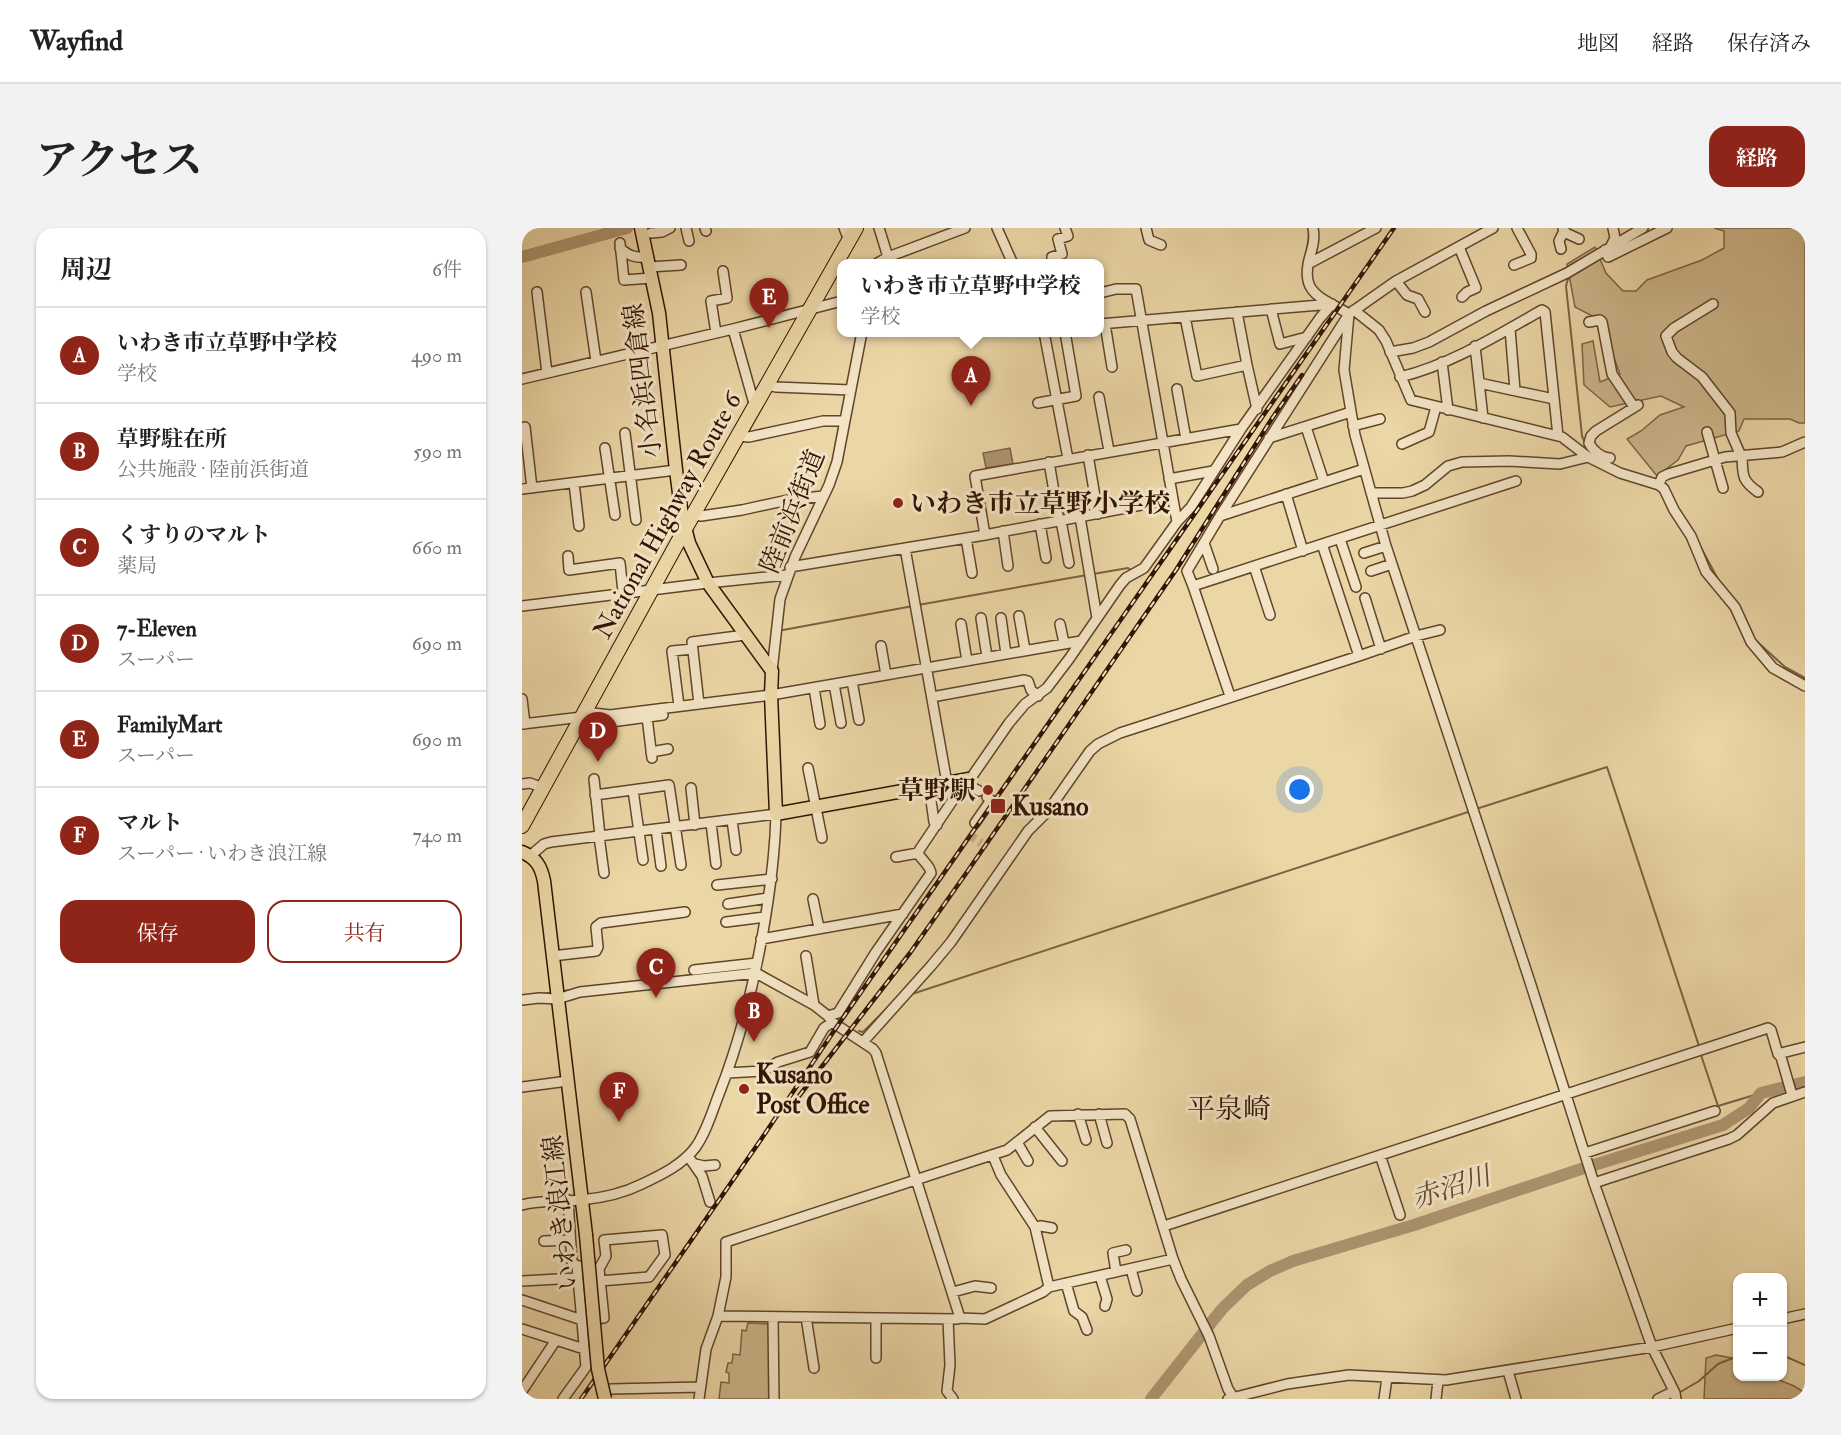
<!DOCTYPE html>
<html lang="ja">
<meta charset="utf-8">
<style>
:root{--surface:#fff;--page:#f2f2f2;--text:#222;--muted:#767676;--line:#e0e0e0;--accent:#8f2418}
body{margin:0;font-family:"IM FELL Double Pica","Noto Serif JP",serif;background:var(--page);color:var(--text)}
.controls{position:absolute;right:18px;bottom:18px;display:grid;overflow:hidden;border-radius:12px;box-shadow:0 2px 4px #0004}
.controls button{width:54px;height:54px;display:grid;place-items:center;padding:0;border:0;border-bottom:2px solid var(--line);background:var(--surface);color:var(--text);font:30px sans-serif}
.you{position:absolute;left:778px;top:562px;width:21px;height:21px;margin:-15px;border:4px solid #fff;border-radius:50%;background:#1a73e8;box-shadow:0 0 0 9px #1a73e833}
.badge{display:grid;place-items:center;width:39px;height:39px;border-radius:50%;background:var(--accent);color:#fff;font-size:20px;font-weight:700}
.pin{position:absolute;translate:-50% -50px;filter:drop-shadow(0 2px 3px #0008)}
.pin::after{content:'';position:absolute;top:32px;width:21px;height:18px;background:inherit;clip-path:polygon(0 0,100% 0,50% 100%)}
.popup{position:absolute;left:315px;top:31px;width:267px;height:78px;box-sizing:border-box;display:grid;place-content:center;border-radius:12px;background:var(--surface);filter:drop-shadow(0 2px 4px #0005);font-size:20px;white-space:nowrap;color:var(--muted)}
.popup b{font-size:22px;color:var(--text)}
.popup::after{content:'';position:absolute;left:50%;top:100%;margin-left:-12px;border:12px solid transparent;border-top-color:var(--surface)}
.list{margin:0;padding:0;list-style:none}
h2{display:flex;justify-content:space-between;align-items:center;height:78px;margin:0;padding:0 24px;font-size:26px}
h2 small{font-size:20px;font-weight:400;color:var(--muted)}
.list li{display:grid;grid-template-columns:39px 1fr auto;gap:18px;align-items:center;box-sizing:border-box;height:96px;padding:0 24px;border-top:2px solid var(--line)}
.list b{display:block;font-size:22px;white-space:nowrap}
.list p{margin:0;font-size:20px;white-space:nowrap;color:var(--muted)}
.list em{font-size:20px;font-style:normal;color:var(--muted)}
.actions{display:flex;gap:12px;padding:18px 24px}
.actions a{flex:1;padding:14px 0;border:2px solid var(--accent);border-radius:18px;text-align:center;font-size:21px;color:var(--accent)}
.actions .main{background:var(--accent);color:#fff}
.map{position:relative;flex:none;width:1283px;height:1171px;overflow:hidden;border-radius:18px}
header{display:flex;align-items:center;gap:36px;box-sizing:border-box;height:84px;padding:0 30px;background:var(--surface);border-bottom:2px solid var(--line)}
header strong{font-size:28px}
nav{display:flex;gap:33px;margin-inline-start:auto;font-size:21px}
.intro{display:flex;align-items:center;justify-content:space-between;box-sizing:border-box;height:144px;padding:0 36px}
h1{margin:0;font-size:42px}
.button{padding:15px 27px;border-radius:18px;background:var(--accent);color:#fff;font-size:21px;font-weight:700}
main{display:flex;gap:36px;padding:0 36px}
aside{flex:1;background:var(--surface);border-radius:18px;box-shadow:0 2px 4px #0004}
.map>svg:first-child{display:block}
.green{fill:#cbb58a;stroke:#7e6446;stroke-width:1.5}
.water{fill:#ac946f;stroke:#7b6144;stroke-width:1.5}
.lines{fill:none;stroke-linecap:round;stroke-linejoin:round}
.stream{stroke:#7b6144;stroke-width:2}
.river{stroke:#ac946f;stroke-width:12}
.minor-tunnel{stroke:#c6af85;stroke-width:9;stroke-dasharray:9 4.5;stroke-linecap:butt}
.minor-casing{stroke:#60442c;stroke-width:12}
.major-casing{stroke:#311403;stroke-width:15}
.highway-casing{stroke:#311403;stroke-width:16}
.minor{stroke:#f2e4c5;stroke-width:9}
.major{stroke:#ebd6a6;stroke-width:12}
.highway{stroke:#ebd6a6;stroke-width:14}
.rail-casing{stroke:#311403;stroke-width:4.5}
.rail{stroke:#f2e4c5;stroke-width:2;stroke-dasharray:7;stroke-linecap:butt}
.major-bridge-casing{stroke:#311403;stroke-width:15;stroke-linecap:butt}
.major-bridge{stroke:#ebd6a6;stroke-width:12}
.poi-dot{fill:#8f2418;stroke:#f2e4c5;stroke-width:2}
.labels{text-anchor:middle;stroke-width:6;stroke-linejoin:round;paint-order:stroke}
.street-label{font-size:26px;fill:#311403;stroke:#f2e4c5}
.poi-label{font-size:26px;font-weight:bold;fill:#311403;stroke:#f2e4c5;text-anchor:start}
.water-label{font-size:27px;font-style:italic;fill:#62472e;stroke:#f2e4c5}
.quarter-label{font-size:28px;fill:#311403;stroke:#f2e4c5}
</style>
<header>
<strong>Wayfind</strong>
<nav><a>地図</a><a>経路</a><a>保存済み</a></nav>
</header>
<div class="intro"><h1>アクセス</h1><a class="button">経路</a></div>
<main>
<aside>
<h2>周辺<small>6件</small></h2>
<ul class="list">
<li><span class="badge">A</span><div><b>いわき市立草野中学校</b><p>学校</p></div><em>490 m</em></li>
<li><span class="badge">B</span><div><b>草野駐在所</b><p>公共施設 · 陸前浜街道</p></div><em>590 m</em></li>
<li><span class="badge">C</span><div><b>くすりのマルト</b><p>薬局</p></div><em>660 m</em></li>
<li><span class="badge">D</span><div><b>7-Eleven</b><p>スーパー</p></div><em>690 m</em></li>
<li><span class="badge">E</span><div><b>FamilyMart</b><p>スーパー</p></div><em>690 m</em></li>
<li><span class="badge">F</span><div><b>マルト</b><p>スーパー · いわき浪江線</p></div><em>740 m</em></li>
</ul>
<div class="actions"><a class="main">保存</a><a>共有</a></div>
</aside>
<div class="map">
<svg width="1283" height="1171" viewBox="0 0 1283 1171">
<rect width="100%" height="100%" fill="#ebd6a6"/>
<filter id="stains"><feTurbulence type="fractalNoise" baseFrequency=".00333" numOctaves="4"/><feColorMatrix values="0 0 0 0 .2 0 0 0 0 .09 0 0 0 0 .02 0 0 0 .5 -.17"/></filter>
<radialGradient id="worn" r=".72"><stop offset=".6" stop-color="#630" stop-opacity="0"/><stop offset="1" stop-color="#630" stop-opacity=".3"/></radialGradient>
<path class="green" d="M1192,0H1283V195H1277L1268,191H1222L1217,203L1164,218L1156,232L1135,248L1105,211L1119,203L1138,187L1162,179L1139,168L1088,179L1062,157L1060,116L1071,113L1078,154L1098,146L1078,92L1053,79L1045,36L1073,19L1084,45L1101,63H1114L1125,52L1180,32L1202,20V3Z
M226,1095L250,1096L249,1171H197L199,1154L207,1155V1145L204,1144L206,1135H210L211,1126L218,1127L220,1102L224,1103Z
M1194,1127L1215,1131L1216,1148L1250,1149L1272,1158L1283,1165V1171H1182L1184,1130Z"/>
<path class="water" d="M488,220L491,236L464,240L461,225Z"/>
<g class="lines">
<path class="stream" d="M1053,45L1046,51L1044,58L1060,208L1064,217
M1177,316L1197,353
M571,346L606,340L610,343
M396,377L565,347
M261,402L391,378
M1231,410L1263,439L1283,450
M954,581L1085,539L1177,818
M237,741L284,768
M145,750L193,744
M41,763L50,762
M18,766L27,765
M390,766L949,583
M298,776L308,783
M337,803L341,804L371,774
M1178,824L1196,878L1239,865
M1260,1127L1283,1137
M1155,1166L1177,1153L1196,1136L1216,1128"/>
<path class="river" d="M0,29L105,0
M629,1171L700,1081L725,1057L748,1043L771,1033L892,997L1056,942L1201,897L1227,880L1239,865L1283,854"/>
<path class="minor-tunnel" d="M446,606L459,615"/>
<defs>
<path id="minor" d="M164,0L167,13
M183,0L184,3
M322,0L327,12
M357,0L366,29
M475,0L491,36
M624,0L627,12L639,17
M791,0C793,10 791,18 788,28C777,66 799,69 827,86L822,142L833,207L864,318L1008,754L1072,955L1130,1119L1153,1165L1154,1171
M1041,0L1044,5L1057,11
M129,5L140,4L148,0
M98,15L102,52L130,50
M937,19L954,60L945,64L940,69
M98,20C107,28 113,30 125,29
M1088,20L1093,10L1091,0
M1039,21L1037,13L1042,3
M1083,22L1086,29L1145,0
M354,36L366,29L443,0
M531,36L530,29L540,26L536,11L546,8L543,0
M786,36L854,0
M992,37L1009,30V26L995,0
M127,39L159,37
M874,53L885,67L896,71L903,84
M15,64L25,145
M64,64L74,133
M578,65L594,61H614L655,294
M1191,76L1152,100L1144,108L1150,124L1155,130L1180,149L1208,185L1209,205L1219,228
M749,81L758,116L785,109
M832,82L857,102L864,113L889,172L1040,209L1066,229
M715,84L725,137L735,181
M663,89L675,148L725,137
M1067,94L1078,92L1080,94L1090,146L1112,179
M578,96L810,76
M583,96L590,139
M211,101L233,179
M988,101L993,162
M522,104L546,231
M194,105L189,73L205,70L201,43
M953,118L961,190
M868,124L891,120L907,114L964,83L1045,45L1121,0
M920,134L926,182
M878,149C928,137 976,107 1020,82L1023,84L1036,208
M0,151L211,101L320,73
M957,155L1032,171
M245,157L254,159L329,162
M655,161L664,211
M577,169L587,223
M516,175L554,168L543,104
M831,198L858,191
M784,199L802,254
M0,200L3,199L10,260
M1185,204L1201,260
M103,205L114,292
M216,208L227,209L301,193H322
M747,210L829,184
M880,216L907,204L914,179
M83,220L93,287
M566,227L576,286
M1220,228C1221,247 1219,252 1236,264
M1088,230C1080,230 1071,223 1067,215L1069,208L1074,203L1116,177
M527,234L537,293
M647,251L691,243
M52,255L57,298
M1137,257L1140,249L1146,246L1203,229L1260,224L1283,214
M0,261L154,242
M849,265H881L890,263L903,257L926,238L940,234L987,233L1038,236L1066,229L1098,245L1137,257L1142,261L1152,282L1169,308L1184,344L1213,379L1229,414L1251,440L1283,458
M764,266L781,323
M172,287L179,288L220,282L266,272L301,268
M698,288L827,86L874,53L971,0
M558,289L575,390
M539,293L547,335
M518,296L524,330
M481,303L486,338
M463,307L453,248L719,201
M444,310L450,345
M818,311L834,359
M682,315L691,341
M800,316L837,428
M383,320L425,555
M842,325L864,318
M46,328L47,342L98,335L101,364
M732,338L748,387
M268,339L463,307L651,271
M849,343L870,336
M671,358L994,253
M843,370L859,421
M0,378L186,355L265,347
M497,388L503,422
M459,390L465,429
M479,390L484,426
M439,396L445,433
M538,396L542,415
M359,418L364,447
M250,443L258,371L273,329L307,257L315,234L340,104
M330,453L337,492
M312,456L319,495
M292,460L298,496
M708,468L671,358L665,343L698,288L842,241
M410,469L502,452L506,453L509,462L516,468
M0,471L3,496
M177,476L170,414L223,407
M157,478L150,423L171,421
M63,484L88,487L249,467L559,413
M125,489L130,530
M89,494L141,487
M0,496L60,489
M129,524L146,521
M286,540L300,610
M72,551L78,608
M443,555L457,563
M0,556L8,555L21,560
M407,558L412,594L415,597
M169,560L173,597
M111,562L121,632
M73,567L147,557L159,637
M210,592L214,622
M189,595L194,636
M453,595L469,572L465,569
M134,601L139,638
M77,608L82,645
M374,629L396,625
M195,657L250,651
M291,671L297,700
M206,676L246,670
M204,694L243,689
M239,711L381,686
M30,728L74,723L76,719L74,699L79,695L163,684
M284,728L292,777
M172,742L235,735
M0,772L17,770L35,771L58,764L234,745L292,777L306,788L316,785L354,724L409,645C408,637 400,633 396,625L398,621L439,560L451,547L487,495L503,476L525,460L547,431L598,357L604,350L622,340L655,294L669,279L719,201L798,90L810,76
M341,814L409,738L429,714L506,603L526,583L568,523L576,516L598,505L837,428L894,408L918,402
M1256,826L1283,819
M205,845L241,843L256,834L288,824L302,800L310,794
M0,859L46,853
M556,886L564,912
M577,886L585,915
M513,899L540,933
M495,914L506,933
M1063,925L1193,883
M858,927L878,987
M166,928L180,948L188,974
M471,928L479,947L513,999L527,1059
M173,936L182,938L193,937
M1072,955L1207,911L1215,907L1251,875L1283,864
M46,972L50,1034L55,1038H59
M0,977C19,972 39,974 59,972C80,970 102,965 120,956C139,947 160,937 173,920C184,905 190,884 197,866C218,813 231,760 241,704C248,664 253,626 254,586L29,614L22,616L8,628
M642,998L1246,800L1249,802L1256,826L1259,829L1270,867
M513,999L519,998L530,1000
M22,1013L48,1012
M609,1041L615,1063
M594,1044L591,1025L604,1022
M578,1048L585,1071L583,1078
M0,1053L55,1050
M544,1055L552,1083L560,1089L565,1102
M431,1064L453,1058L469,1060
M0,1072L60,1092L82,1090L77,1041L84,1028L82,1012L140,1007L143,1027L127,1049L78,1053
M196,1088L435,1091L438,1090L354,825L351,821L310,794L306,788
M251,1089L252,1171
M284,1089L292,1140
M354,1090V1130
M438,1090L463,1091L521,1064L527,1059L651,1031
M426,1091L428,1137L425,1163L431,1171
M1260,1091L1283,1086
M0,1101L62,1121
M986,1143L994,1171
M89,1161L178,1159
M0,1163L34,1112
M41,1171L64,1139L55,1038
M177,1171L184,1121L196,1088L204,1049V1014L485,922L528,888L603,886L608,891L651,1031L659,1051L687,1108L706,1161L711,1169
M706,1171L765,1156L827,1147L924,1152L1130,1119L1216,1100
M862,1171L865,1150
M914,1171L916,1153
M1136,1171L1152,1163"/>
<path id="major" d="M119,0L137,85L154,242L160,288L167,315L186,355L250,443L249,467L254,586L447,551
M0,624C14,630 19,638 22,653L64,1007"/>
<path id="highway" d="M0,598L163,301L334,0"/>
</defs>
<use href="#minor" class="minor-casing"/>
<use href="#major" class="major-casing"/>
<use href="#highway" class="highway-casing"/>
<use href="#minor" class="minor"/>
<use href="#major" class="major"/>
<use href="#highway" class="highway"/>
<defs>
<path id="rail" d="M277,868L388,725L445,644L654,342L751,189L780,147
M59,1171L238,913L316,797L872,0"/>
</defs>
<use href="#rail" class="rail-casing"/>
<use href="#rail" class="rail"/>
<defs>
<path id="major-bridge" d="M64,1007L76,1141L83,1171"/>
</defs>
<use href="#major-bridge" class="major-bridge-casing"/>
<use href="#major-bridge" class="major-bridge"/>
</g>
<g class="poi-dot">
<circle cx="376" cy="275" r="6"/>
<circle cx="466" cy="562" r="6"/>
<rect x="468" y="570" width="16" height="16" rx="3"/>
<circle cx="222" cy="861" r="6"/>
</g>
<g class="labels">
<g class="street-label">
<text transform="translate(120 153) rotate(-97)" y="9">小名浜四倉線</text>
<text transform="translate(270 283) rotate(-68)" y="9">陸前浜街道</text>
<text transform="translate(145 287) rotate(-61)" y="9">National Highway Route 6</text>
<text transform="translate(38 985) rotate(-96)" y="9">いわき浪江線</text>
</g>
<g class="poi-label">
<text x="388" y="284">いわき市立草野小学校</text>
<text x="454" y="571" text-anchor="end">草野駅</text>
<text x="490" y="587">Kusano</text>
<text x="234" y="855">Kusano<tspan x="234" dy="30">Post Office</tspan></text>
</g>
<g class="water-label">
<text transform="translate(929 959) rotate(-18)" y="9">赤沼川</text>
</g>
<g class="quarter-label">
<text x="707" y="890">平泉崎</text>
</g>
</g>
<rect width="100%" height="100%" filter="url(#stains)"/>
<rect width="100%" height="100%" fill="url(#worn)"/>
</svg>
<div class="controls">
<button>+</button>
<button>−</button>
</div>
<div class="you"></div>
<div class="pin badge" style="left:449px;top:178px">A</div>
<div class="popup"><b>いわき市立草野中学校</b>学校</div>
<div class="pin badge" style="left:232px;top:814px">B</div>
<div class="pin badge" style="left:134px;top:770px">C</div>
<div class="pin badge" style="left:76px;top:534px">D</div>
<div class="pin badge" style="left:247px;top:100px">E</div>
<div class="pin badge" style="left:97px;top:894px">F</div>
</div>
</main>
